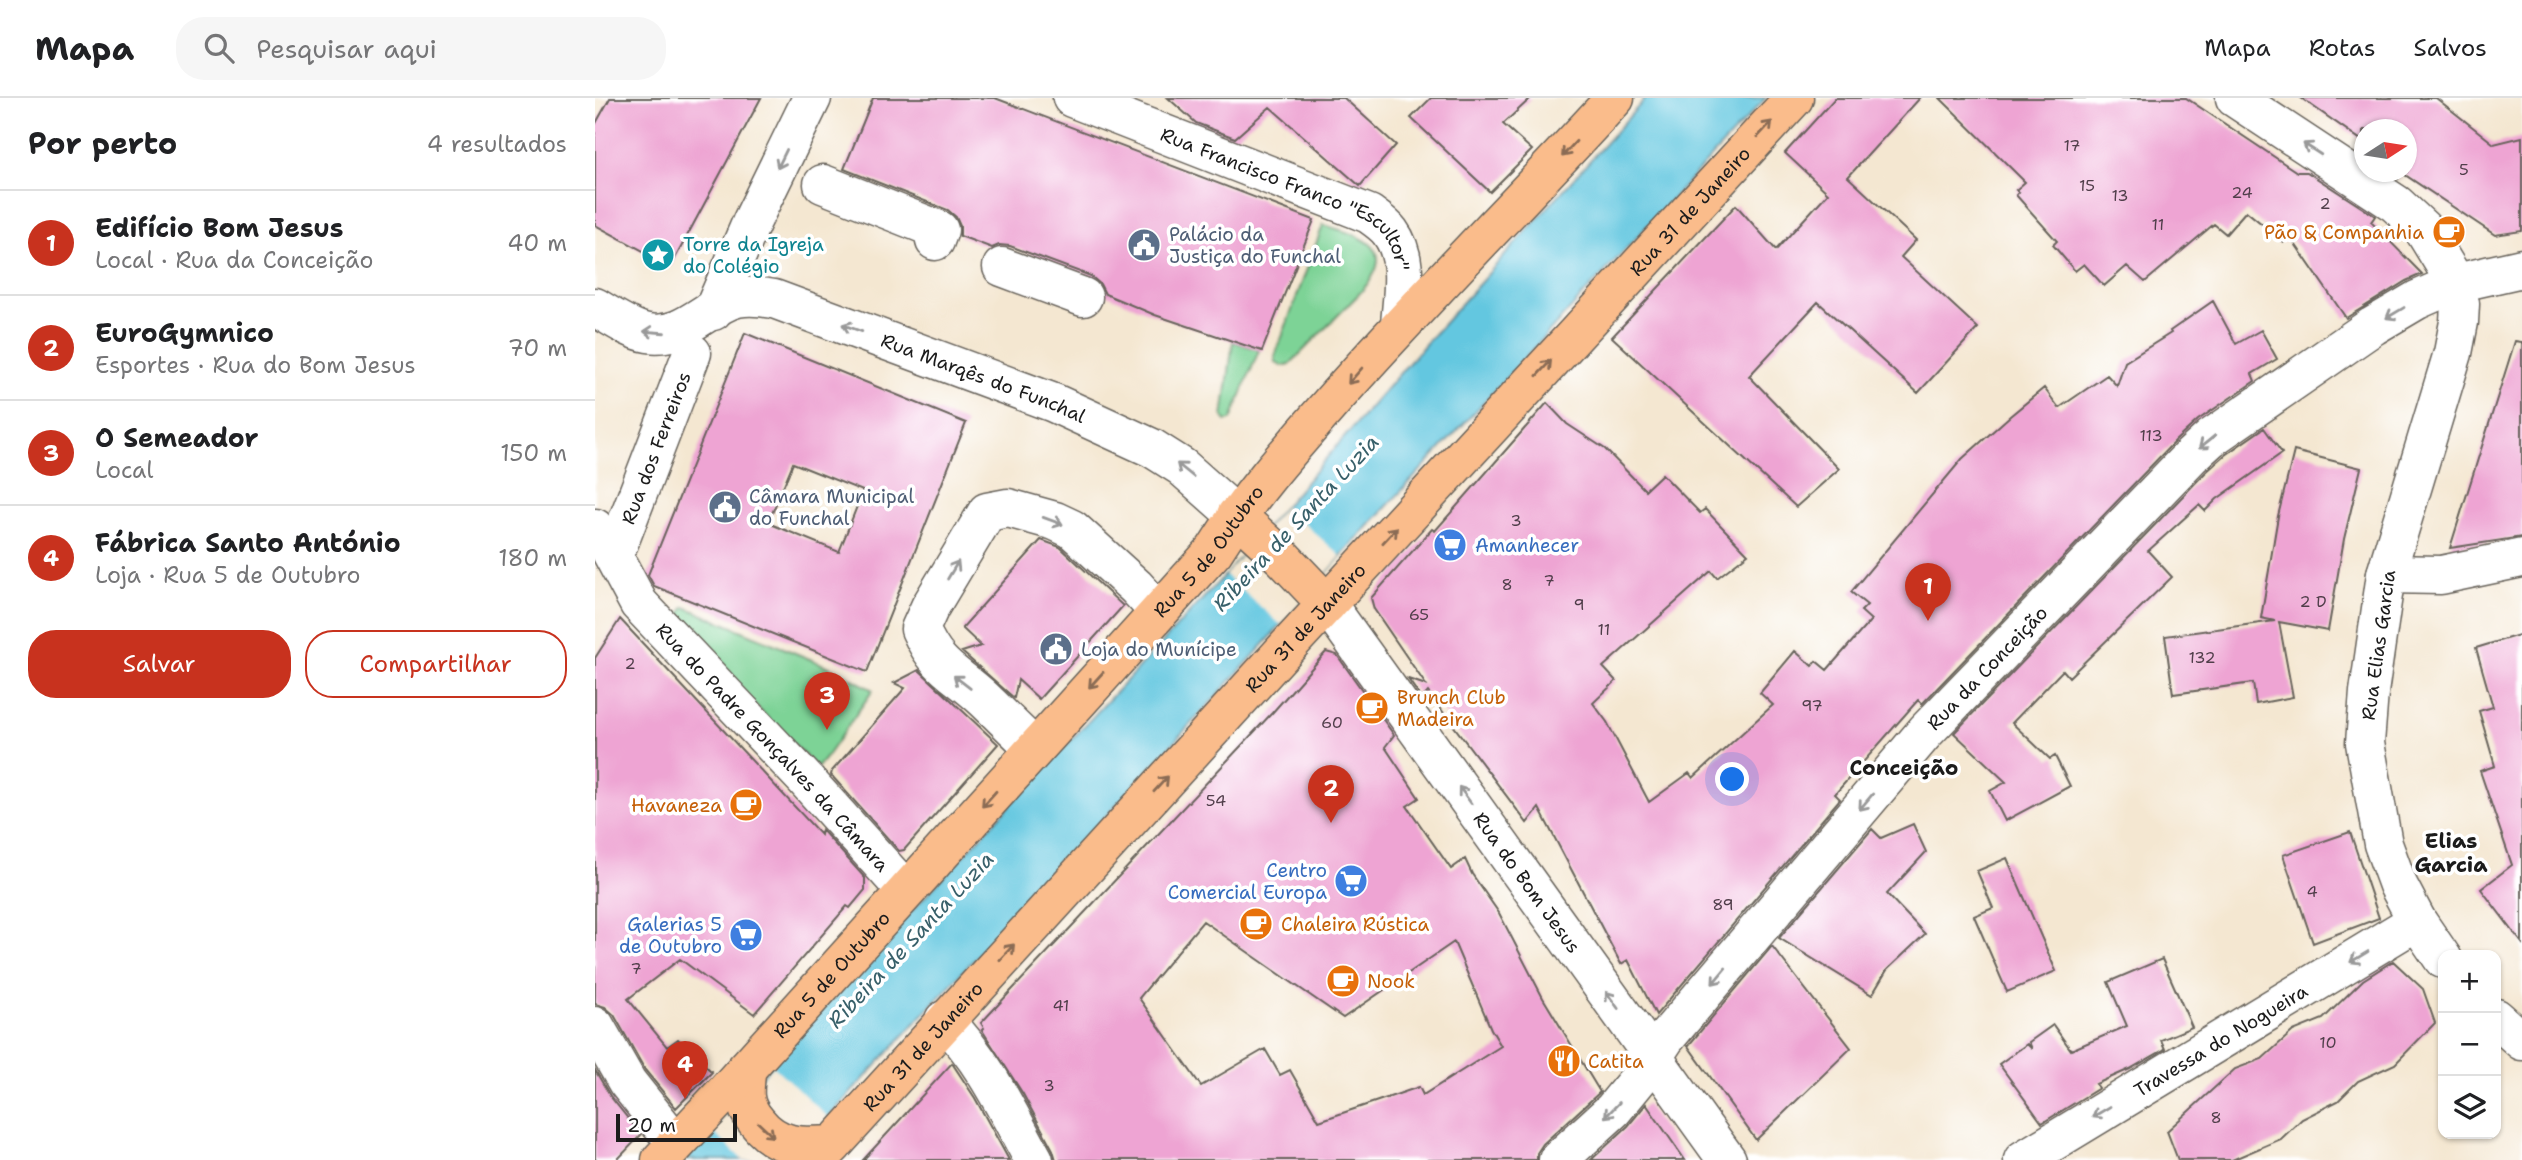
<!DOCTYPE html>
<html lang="pt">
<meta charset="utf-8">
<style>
:root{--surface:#fff;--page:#f6f6f6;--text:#202124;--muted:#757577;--line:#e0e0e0;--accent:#c8321e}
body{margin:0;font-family:"Shantell Sans",sans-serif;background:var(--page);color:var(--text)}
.controls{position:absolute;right:21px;bottom:21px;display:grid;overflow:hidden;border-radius:14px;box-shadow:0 2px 5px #0004}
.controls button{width:63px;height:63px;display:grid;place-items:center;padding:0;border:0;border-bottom:2px solid var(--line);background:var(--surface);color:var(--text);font:35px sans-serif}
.compass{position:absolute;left:1759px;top:21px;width:63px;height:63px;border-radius:50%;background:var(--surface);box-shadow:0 2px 5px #0004;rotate:78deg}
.scale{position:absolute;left:21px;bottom:18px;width:121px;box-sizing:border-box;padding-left:7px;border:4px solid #1c1c1c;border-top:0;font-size:19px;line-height:24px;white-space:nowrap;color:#1c1c1c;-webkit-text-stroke:5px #fff;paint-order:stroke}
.you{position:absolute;left:1138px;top:682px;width:24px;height:24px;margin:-18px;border:5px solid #fff;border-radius:50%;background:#1a73e8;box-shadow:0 0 0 10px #1a73e833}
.badge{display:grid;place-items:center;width:46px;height:46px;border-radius:50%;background:var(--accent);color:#fff;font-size:23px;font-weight:700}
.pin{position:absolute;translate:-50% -58px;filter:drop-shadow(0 2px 4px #0008)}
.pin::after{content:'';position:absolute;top:37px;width:24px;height:21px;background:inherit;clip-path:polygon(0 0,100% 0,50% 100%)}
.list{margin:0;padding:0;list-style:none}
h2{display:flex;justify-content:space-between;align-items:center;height:91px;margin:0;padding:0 28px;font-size:30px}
h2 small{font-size:23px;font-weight:400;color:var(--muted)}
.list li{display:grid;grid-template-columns:46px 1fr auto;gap:21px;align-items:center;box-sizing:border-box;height:105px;padding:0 28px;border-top:2px solid var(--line)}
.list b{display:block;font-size:26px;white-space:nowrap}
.list p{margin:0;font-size:23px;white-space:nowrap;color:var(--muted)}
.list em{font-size:23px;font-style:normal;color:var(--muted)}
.actions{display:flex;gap:14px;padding:21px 28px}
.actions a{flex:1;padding:16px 0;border:2px solid var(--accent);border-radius:28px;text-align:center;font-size:24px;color:var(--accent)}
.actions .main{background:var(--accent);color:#fff}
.icon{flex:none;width:38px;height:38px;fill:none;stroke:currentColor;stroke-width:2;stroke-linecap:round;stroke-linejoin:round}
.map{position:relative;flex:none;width:1927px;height:1062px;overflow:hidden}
header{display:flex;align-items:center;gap:42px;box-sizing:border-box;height:98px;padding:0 35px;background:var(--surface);border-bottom:2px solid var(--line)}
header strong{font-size:33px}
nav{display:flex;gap:38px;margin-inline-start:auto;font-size:24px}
.search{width:490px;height:63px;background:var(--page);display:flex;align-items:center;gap:18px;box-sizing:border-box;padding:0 24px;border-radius:28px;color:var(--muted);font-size:26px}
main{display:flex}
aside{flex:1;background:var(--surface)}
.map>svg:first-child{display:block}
.green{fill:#7dd396;stroke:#4c7859;stroke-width:2}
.water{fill:#63c7e0;stroke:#40727e;stroke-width:2}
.pier{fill:#f4e7d1}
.building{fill:#eea4d3;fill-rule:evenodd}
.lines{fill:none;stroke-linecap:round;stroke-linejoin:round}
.minor-casing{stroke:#68635b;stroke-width:41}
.major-casing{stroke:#68635b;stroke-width:41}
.minor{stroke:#fff;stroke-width:38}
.major{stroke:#fabc8b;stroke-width:38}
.oneway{stroke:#8b6c54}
.oneway2{stroke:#999}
.labels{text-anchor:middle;stroke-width:7;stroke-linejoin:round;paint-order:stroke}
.number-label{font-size:16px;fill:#503e4a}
.street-label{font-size:19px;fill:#1c1c1c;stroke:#fff}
.food-label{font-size:19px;fill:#c56008;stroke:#fff;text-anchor:start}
.service-label{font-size:19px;fill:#4e5e75;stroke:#fff;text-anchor:start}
.culture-label{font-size:19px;fill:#0d838f;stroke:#fff;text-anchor:start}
.shop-label{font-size:19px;fill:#366cbe;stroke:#fff;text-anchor:end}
.water-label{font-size:21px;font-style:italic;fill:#38606a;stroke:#fff}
.neighbourhood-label{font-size:21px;font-weight:bold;fill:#1c1c1c;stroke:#fff}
</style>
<header>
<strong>Mapa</strong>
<div class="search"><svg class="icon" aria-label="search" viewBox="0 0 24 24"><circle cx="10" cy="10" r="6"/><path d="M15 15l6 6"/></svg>Pesquisar aqui</div>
<nav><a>Mapa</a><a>Rotas</a><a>Salvos</a></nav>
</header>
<main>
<aside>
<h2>Por perto<small>4 resultados</small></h2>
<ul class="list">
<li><span class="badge">1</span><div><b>Edifício Bom Jesus</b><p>Local · Rua da Conceição</p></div><em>40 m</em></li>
<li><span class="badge">2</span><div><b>EuroGymnico</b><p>Esportes · Rua do Bom Jesus</p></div><em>70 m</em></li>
<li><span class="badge">3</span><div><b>O Semeador</b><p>Local</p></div><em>150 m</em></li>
<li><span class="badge">4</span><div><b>Fábrica Santo António</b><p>Loja · Rua 5 de Outubro</p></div><em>180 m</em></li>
</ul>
<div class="actions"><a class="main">Salvar</a><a>Compartilhar</a></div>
</aside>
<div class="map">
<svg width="1927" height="1062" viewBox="0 0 1927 1062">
<rect width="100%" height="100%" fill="#fff"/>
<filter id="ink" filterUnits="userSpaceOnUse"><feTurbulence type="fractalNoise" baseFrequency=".0143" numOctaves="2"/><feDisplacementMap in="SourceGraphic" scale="14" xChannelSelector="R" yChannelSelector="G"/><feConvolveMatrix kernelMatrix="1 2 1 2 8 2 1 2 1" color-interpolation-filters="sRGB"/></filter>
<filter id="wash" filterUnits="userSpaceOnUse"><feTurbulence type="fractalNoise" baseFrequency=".00686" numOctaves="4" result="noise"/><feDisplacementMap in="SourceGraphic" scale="28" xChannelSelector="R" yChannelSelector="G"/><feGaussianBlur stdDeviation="1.57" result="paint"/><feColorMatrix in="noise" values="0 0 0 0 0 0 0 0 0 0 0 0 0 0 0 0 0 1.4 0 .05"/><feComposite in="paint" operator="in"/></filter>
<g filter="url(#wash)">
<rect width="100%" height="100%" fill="#f4e7d1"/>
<path class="green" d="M728,127C772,139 806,151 764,196L695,266L687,268L681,265L680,258Z
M638,243L664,252L636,322L631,323L628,319Z
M90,509L241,572L278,592L232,658L222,670L79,525Z"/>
<path class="water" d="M1051,0H1171L746,458L672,543L194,1062H91L272,861L630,477L832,244Z"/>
<path class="pier" d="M690,409L746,458L686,527L630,477Z
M178,968L234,1020L194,1062H148L117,1033Z"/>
<g id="blocks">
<path class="building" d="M15,0H166L76,168L0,127V27Z
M278,0H400L719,122L667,253L560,217L510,196L505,186L496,178L415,148L404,147L397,150L365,138V128L361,119L353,112L249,71Z
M573,0H749L801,47L765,88L675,9L640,40L601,25Z
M836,0H936L908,26L937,52L895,94L816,20Z
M1240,0H1325L1253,79L1321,142L1306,159L1383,230L1323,295L1223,204L1154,278L1244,371L1201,409L1017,239L1141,107L1181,152L1233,95L1190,55Z
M1345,0H1591L1702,74H1712L1780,118L1776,124L1827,176L1811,183L1751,220L1696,140L1689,144L1651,113L1631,136L1619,126L1550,184L1532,168L1509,188L1489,166L1480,173L1458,147L1462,143L1421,97L1424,94L1421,92L1430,84Z
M1706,0H1841L1899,46L1927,39V133L1900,137L1807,75L1803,81L1791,74H1812L1811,32H1769V44Z
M1618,203L1641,246L1666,232L1682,261L1657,276L1660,283L1603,322L1580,343L1327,606L1323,602L1240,696L1245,701L1061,917L1033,862L1026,866L944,710L932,725L833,594L827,601L813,581L831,587L779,511L776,500L837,431L840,433L952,305L972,326L1010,351L1050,392L1067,376L1105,415L1110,411L1153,456L1122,480L1116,473L1008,569L1021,583L998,605L1012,624L1054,704L1094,675L1098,680L1178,607L1165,595L1200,553L1217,568L1221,563L1232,572L1276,522L1266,513L1272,507L1256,494L1367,361L1415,318L1449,290L1464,310L1512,277L1522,288L1530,264L1576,235L1575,233Z
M150,235L371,325L272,574L59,488L53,477ZM198,365L268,393L244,454L173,425Z
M1920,243L1927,244V439L1855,450Z
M1669,330L1687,355L1622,401L1610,413L1604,407L1553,453L1577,479L1474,579L1468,572L1417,625L1455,661L1460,658L1475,688L1410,723L1395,693L1411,684L1359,635L1610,375L1630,357Z
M1699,353L1766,370L1749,441L1733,533L1684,524L1698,599L1661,606L1658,585L1578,596L1570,538L1680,523L1666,520L1683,418Z
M446,442L465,449L528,508L444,601L423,582L419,600L367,554L386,548L367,530Z
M25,521L226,737L227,732L270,780V792L255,810L252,808L159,916L85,861L33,901L72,949L83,941L117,974L81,1010L50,972L19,917L10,909L0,906V560Z
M1927,536V845L1886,791L1917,767L1885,673L1900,668L1884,613L1898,609L1881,550Z
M731,554L742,557L799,637L790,649L824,700L812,708L856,771L870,761L877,776L904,815L948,900L1005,994L948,1046L942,1055V1062H461L458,1052L428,996L387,932L389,930L386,925L677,615ZM608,823L748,920L859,844L896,931L906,948L828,997L824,989L724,1023L695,972L685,977L670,951L606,988L544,900Z
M324,572L403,646L309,752L304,753L236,677L237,673L310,590L299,585Z
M1318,726L1331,754L1292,796L1330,836L1292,872L1277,897L1184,840L1277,731L1286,740Z
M1755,734L1784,820L1718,845L1688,757Z
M1412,760L1461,873L1412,894L1379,818L1398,810L1382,773Z
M1177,848L1256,950L1161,1042L1093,948Z
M1567,861L1597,929L1566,942L1570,951L1535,971L1501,986L1504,990L1447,1025L1404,966L1432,946L1437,951L1434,944L1458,927L1476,952L1532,928L1513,884Z
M1798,863L1828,891L1840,925L1800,966L1763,983L1743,1003L1707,1021L1686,1041L1637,1062H1583L1572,1033L1640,971L1667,961L1698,933L1728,921L1768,882Z
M357,965L380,1000L414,1062H268Z
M0,972L15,998L46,1037L22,1062H0Z
M1051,1006L1090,1062H996L1033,1028Z"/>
</g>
</g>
<g filter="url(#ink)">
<use href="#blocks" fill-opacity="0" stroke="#68635b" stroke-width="2"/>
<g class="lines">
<defs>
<g id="minor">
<path id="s1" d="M477,0L774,116C781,121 790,127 795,134C815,161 807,196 805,227"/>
<path d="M1640,0L1801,106L1828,131L1861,185L1865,206L1864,224L1858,255L1791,476L1774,594L1770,645L1788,746L1803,787L1822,823L1848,861"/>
<path d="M228,86L344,132L340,143"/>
<path d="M407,169L488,199"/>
<path id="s2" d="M0,209C16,218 35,232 53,235C90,241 112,207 142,200C155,197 167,199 179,201L459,305L557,350L587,369L641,417"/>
<path d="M118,213L157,123L217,0"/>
<path id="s3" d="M0,430L8,439L44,506L211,682L311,793"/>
<path id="s4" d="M24,445L97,255"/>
<path d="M1791,476L1846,477L1927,460"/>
<path id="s5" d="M732,506L1132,1062"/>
<path d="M440,650C422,634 406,617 389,601C359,573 343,572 325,531L335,509L392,414L413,410L460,423L477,431L541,489L563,513"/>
<path d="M1901,920L1927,943"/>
<path d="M349,922C389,962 412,1013 439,1062"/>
<path d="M0,928L32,984L67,1028"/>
<path id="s6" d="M963,1062L1018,1012L1045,979L1070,941L1331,633L1595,359L1616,340L1778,228L1822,202L1861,185L1927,170"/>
<path id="s7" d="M1428,1062L1822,823"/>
</g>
<g id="major">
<path d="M641,417L688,460L732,506"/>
<path d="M151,971C151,980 149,990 150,999C151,1009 155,1016 162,1024C182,1050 207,1049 238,1047"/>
<path id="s8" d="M66,1062L132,992L619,453C654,397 697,349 741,299C831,197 928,101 1020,0"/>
<path id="s9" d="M224,1062L693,548L1199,0"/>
</g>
</defs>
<use href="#minor" class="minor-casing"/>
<use href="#major" class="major-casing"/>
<use href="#minor" class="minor"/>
<use href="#major" class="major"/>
</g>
<defs><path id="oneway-shaft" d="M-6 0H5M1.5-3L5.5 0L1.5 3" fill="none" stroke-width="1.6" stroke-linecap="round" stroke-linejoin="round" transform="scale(1.75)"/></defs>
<g class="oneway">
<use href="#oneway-shaft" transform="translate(1170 31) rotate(-47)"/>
<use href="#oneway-shaft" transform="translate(974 51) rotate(132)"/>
<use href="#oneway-shaft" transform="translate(949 270) rotate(-47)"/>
<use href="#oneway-shaft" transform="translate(760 278) rotate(131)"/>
<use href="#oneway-shaft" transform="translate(795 437) rotate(-47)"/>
<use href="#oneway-shaft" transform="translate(501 582) rotate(132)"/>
<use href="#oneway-shaft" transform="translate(566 686) rotate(-47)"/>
<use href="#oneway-shaft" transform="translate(394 701) rotate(132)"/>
<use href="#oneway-shaft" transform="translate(412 854) rotate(-47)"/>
<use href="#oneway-shaft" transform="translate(171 1032) rotate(43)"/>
</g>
<g class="oneway2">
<use href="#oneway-shaft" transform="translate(1717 51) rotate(-147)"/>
<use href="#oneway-shaft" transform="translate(187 61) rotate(116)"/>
<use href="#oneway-shaft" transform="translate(1800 215) rotate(149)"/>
<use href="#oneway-shaft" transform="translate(257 230) rotate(-160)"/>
<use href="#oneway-shaft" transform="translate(59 234) rotate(-176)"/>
<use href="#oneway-shaft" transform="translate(1612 344) rotate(141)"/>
<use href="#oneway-shaft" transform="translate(590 372) rotate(-141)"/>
<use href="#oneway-shaft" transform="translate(458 423) rotate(20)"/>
<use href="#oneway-shaft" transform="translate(358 472) rotate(-59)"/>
<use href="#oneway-shaft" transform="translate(367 584) rotate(-142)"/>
<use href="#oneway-shaft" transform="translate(870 697) rotate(-126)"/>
<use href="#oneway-shaft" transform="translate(1271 704) rotate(130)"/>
<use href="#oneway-shaft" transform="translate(1764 859) rotate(149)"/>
<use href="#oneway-shaft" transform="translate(1124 878) rotate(130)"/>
<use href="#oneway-shaft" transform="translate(1017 902) rotate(-126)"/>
<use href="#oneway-shaft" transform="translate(1017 1012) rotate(134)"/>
<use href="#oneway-shaft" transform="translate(1506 1014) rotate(149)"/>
</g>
</g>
<defs>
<symbol id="cafe-disc" viewBox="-11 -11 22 22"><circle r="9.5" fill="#e8710a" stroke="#fff"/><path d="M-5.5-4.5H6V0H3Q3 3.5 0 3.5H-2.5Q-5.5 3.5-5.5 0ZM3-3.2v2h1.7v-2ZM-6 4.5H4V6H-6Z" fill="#fff"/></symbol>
<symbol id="civic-disc" viewBox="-11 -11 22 22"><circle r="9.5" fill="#5c6f8a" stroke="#fff"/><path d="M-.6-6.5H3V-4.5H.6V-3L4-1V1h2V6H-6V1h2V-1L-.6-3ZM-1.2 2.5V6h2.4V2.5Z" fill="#fff"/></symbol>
<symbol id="sight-disc" viewBox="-11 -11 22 22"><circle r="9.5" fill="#0f9aa8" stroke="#fff"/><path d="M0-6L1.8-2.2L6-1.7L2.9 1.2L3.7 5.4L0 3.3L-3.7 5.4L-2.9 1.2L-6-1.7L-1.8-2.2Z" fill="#fff"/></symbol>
<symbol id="supermarket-disc" viewBox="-11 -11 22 22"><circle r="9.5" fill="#3f7fe0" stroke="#fff"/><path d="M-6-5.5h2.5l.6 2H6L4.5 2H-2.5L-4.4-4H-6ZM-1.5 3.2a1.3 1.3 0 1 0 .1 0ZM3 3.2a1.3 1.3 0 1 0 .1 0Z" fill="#fff"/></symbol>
<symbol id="restaurant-disc" viewBox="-11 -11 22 22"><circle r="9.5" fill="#e8710a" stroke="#fff"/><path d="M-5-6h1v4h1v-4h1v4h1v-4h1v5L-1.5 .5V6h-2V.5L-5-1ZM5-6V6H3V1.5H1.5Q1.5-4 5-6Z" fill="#fff"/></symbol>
</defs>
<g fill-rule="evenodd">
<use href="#cafe-disc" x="1835" y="115" width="38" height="38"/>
<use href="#civic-disc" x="530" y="128" width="38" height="38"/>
<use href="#sight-disc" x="44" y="138" width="38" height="38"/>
<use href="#civic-disc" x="111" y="390" width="38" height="38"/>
<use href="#supermarket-disc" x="836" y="428" width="38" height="38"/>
<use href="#civic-disc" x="442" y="532" width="38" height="38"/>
<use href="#cafe-disc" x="758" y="591" width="38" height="38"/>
<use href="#cafe-disc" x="132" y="688" width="38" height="38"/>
<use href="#supermarket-disc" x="737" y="764" width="38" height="38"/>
<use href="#cafe-disc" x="642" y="807" width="38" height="38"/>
<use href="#supermarket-disc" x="132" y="818" width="38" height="38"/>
<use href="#cafe-disc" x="729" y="864" width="38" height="38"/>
<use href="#restaurant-disc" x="950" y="944" width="38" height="38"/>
</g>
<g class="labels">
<g class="number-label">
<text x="1477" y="53">17</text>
<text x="1869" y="77">5</text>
<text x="1492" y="93">15</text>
<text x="1647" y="100">24</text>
<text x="1525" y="103">13</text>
<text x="1730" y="111">2</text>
<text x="1563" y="132">11</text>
<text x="1556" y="343">113</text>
<text x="921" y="428">3</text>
<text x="954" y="488">7</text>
<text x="912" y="492">8</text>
<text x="1718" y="509">2 D</text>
<text x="984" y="512">9</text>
<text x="824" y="522">65</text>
<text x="1009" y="537">11</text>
<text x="1607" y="565">132</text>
<text x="35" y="571">2</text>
<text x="1217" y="613">97</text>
<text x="737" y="630">60</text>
<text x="621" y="708">54</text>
<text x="1717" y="799">4</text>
<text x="1128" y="812">89</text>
<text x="41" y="876">7</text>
<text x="466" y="913">41</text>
<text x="1733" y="950">10</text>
<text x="454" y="993">3</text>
<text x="1621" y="1025">8</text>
</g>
<g class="street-label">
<text dy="7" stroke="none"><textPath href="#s1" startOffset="242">Rua Francisco Franco "Escultor"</textPath></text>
<text dy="7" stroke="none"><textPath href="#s9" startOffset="1288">Rua 31 de Janeiro</textPath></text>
<text dy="7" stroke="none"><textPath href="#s2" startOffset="418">Rua Marqês do Funchal</textPath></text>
<text dy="7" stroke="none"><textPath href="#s4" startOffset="102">Rua dos Ferreiros</textPath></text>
<text dy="7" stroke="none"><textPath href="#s8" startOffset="819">Rua 5 de Outubro</textPath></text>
<text dy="7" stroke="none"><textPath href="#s9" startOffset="721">Rua 31 de Janeiro</textPath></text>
<text transform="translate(1783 547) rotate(-82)" y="7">Rua Elias Garcia</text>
<text dy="7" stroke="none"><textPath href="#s6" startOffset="654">Rua da Conceição</textPath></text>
<text dy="7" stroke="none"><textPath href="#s3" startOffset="284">Rua do Padre Gonçalves da Câmara</textPath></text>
<text dy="7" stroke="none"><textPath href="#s5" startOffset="343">Rua do Bom Jesus</textPath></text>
<text dy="7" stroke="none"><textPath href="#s8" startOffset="252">Rua 5 de Outubro</textPath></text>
<text dy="7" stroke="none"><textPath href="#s7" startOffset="231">Travessa do Nogueira</textPath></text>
<text dy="7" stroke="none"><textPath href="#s9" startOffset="154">Rua 31 de Janeiro</textPath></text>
</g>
<g class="food-label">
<text x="1829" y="141" text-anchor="end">Pão &amp; Companhia</text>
<text x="802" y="606">Brunch Club<tspan x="802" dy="22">Madeira</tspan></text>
<text x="127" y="714" text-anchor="end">Havaneza</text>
<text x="686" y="833">Chaleira Rústica</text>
<text x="772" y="890">Nook</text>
<text x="993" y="970">Catita</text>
</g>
<g class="service-label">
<text x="574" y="143">Palácio da<tspan x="574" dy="22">Justiça do Funchal</tspan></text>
<text x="154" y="405">Câmara Municipal<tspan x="154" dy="22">do Funchal</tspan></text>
<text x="486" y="558">Loja do Munícipe</text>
</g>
<g class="culture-label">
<text x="88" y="153">Torre da Igreja<tspan x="88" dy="22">do Colégio</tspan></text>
</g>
<g class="shop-label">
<text x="880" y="454" text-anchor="start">Amanhecer</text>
<text x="732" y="779">Centro<tspan x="732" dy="22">Comercial Europa</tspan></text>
<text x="127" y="833">Galerias 5<tspan x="127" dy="22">de Outubro</tspan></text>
</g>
<g class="water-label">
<text transform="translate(701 425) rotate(-47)" y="7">Ribeira de Santa Luzia</text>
<text transform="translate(316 842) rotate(-47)" y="7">Ribeira de Santa Luzia</text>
</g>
<g class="neighbourhood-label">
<text x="1309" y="677">Conceição</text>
<text x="1856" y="750">Elias<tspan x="1856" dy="24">Garcia</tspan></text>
</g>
</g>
</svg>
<div class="controls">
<button>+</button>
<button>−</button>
<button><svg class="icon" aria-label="layers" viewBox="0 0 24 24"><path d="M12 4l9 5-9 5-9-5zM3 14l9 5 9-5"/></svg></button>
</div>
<svg class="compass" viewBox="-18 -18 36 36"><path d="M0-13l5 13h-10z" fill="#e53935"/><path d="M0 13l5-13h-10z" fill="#757577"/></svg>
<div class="scale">20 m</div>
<div class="you"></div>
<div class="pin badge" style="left:1333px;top:523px">1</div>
<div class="pin badge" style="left:736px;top:725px">2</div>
<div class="pin badge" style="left:232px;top:632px">3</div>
<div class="pin badge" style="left:90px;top:1001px">4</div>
</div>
</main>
